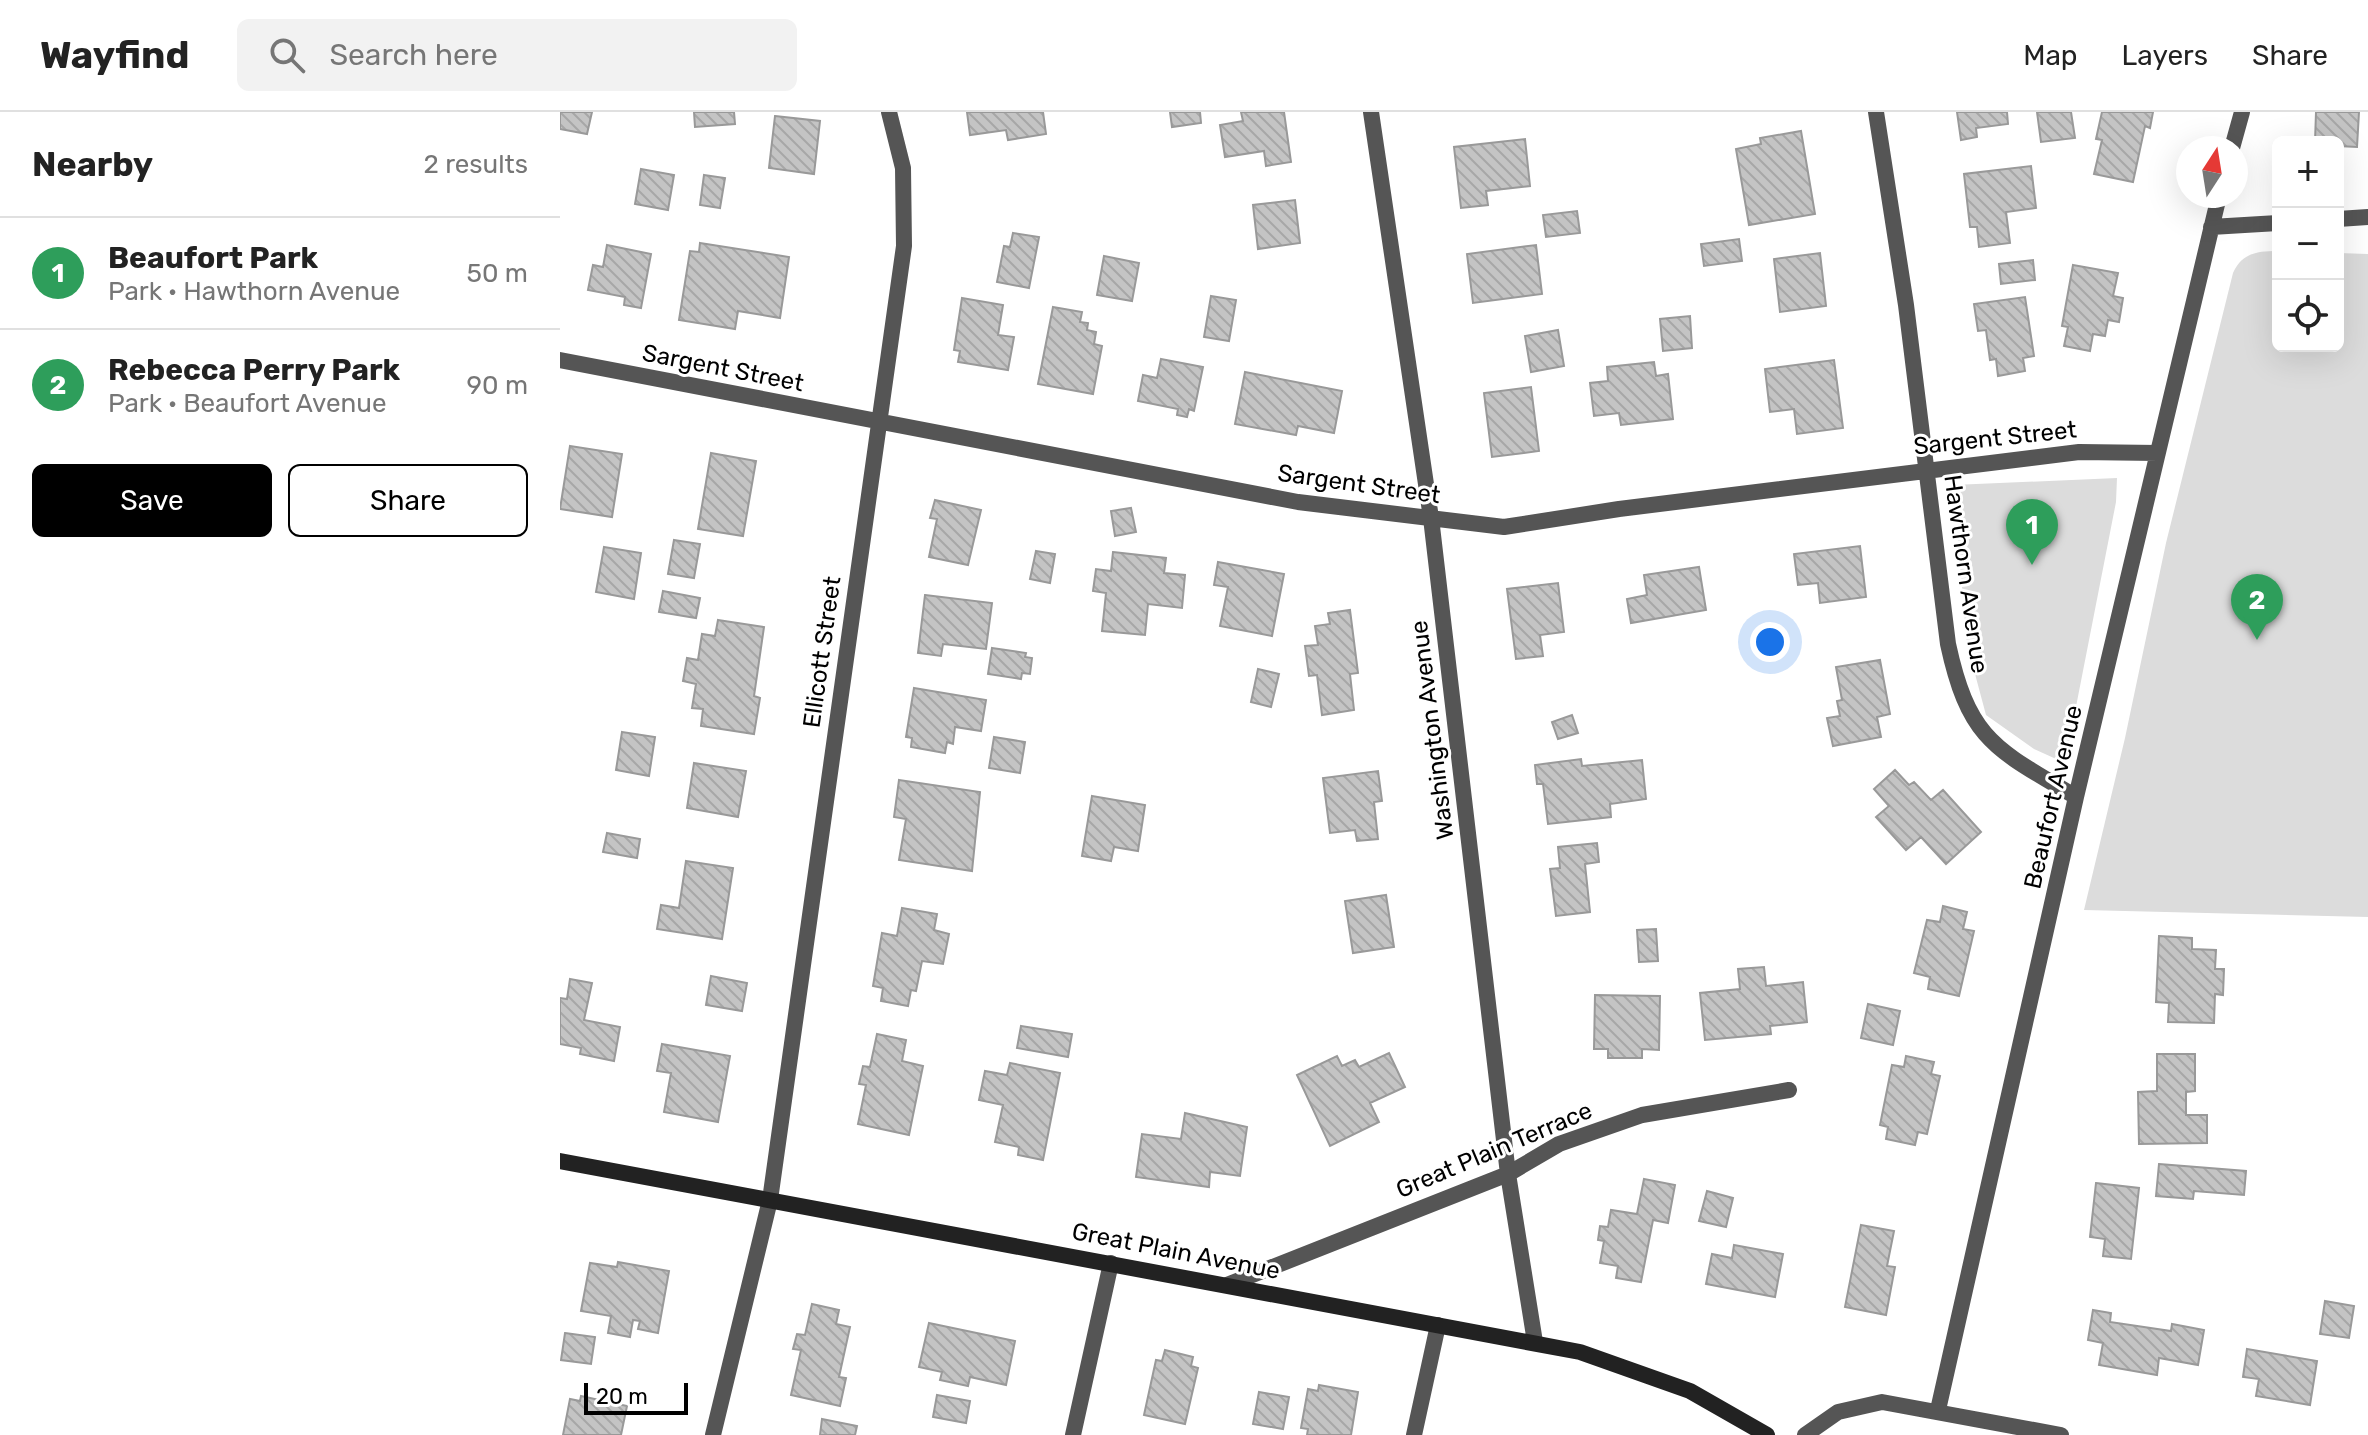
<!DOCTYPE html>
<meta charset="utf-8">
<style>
:root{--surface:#fff;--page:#f2f2f2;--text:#222;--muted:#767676;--line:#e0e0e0;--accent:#000}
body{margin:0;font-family:Rubik,sans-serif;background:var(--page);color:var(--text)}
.controls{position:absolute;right:24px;top:24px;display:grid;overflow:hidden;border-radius:12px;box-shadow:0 8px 32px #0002}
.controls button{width:72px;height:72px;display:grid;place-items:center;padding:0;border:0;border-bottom:2px solid var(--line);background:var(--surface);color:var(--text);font:40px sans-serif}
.compass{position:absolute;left:1616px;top:24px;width:72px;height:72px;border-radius:50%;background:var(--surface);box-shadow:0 8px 32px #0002;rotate:12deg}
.scale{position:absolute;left:24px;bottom:20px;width:104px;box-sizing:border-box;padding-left:8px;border:4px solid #000;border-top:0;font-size:22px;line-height:28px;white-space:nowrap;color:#000;-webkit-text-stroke:6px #fff;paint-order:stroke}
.you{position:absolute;left:1210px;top:530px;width:28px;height:28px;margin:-20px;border:6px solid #fff;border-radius:50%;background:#1a73e8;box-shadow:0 0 0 12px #1a73e833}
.badge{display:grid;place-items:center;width:52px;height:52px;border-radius:50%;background:var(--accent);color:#fff;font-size:26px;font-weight:700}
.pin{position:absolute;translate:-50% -66px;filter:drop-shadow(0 2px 4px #0008)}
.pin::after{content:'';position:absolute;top:42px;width:28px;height:24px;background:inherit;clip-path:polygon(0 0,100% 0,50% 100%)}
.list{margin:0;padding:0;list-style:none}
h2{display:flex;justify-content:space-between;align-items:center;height:104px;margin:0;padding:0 32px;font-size:34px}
h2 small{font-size:26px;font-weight:400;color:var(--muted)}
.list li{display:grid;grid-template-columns:52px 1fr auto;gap:24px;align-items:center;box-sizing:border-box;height:112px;padding:0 32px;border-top:2px solid var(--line)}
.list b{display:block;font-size:30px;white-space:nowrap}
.list p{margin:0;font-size:26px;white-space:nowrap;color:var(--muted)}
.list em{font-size:26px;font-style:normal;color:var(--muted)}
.actions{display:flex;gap:16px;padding:24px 32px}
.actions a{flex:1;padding:18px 0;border:2px solid var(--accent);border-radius:12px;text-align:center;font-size:28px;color:var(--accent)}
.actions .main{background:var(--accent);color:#fff}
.icon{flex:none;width:44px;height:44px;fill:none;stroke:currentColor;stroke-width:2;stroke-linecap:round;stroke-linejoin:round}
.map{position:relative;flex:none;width:1808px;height:1323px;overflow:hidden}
header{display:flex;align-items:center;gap:48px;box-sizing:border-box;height:112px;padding:0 40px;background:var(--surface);border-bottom:2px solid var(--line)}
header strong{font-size:38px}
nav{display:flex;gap:44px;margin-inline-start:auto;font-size:28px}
.search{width:560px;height:72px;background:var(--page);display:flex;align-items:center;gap:20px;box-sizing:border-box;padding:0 28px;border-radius:12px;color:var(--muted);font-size:30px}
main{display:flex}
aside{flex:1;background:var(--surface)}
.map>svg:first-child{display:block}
.green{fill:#dcdcdc}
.building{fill:url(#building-back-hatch);stroke:#999;stroke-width:2}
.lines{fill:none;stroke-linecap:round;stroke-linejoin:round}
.minor{stroke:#555;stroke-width:16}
.secondary{stroke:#222;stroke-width:16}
.labels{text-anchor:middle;stroke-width:6;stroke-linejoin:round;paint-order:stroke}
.street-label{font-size:24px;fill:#000;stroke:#fff}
</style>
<header>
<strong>Wayfind</strong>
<div class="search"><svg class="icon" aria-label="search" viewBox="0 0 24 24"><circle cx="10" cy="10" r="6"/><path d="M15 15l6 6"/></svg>Search here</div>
<nav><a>Map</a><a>Layers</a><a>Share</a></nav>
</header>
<main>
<aside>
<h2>Nearby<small>2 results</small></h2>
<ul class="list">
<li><span class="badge" style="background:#2e9e5b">1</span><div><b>Beaufort Park</b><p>Park · Hawthorn Avenue</p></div><em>50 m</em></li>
<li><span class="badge" style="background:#2e9e5b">2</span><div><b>Rebecca Perry Park</b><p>Park · Beaufort Avenue</p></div><em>90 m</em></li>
</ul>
<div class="actions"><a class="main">Save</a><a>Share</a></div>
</aside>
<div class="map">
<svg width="1808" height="1323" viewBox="0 0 1808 1323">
<defs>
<pattern id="building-back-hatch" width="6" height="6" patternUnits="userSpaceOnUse" patternTransform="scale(2)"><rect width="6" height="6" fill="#c4c4c4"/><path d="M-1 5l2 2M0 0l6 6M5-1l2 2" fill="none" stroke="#a7a7a7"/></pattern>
</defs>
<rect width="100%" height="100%" fill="#fff"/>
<path class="green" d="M1718,139V234H1778V141L1808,142V805L1524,798L1565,626L1606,431L1673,161C1682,141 1697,139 1718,139Z
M1557,366L1556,390L1505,651L1474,637L1426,603L1407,532L1393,373Z"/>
<path class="building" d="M0,0H32L27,22L0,17Z
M134,0H174L175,12L135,15Z
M407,0H483L486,22L448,28L446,18L410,23Z
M610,0H640L641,11L612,15Z
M681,0H724L731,50L706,54L704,39L665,45L660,13L683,9Z
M1397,0H1447L1448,12L1416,16L1417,25L1401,28Z
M1477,0H1511L1515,26L1481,30Z
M1542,0H1593L1590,16L1585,14L1573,70L1534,62L1542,28L1536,27Z
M1756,0H1799L1797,35L1778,34V30H1755Z
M215,4L260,9L254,62L209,56Z
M1241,19L1255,102L1189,113L1176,37L1201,32L1200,26Z
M965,27L970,74L926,79L928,93L901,96L894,35Z
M1471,54L1476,96L1446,100L1450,131L1419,135L1417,115H1410L1404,62Z
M81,57L114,63L108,98L75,92Z
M144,63L165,66L160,96L140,93Z
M735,88L740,131L698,137L693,93Z
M1017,99L1020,121L986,125L983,103Z
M453,121L479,125L469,176L437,170L444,134L450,135Z
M1179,127L1182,149L1144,154L1141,132Z
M140,131L229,145L220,206L178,199L175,217L119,208L130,139L139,140Z
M47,133L91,142L81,196L64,193L65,185L28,178L33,153L43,155Z
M976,133L982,182L913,191L907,142Z
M1260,141L1266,194L1220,200L1214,147Z
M544,144L579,151L572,189L537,183Z
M1473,148L1475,168L1441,172L1439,152Z
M1513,153L1558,161L1553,184L1563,186L1559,210L1548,208L1545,224L1533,222L1530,239L1504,234L1508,215L1502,214Z
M651,184L676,188L669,229L644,225Z
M1465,185L1474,244L1463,246L1465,259L1438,264L1436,247L1430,248L1426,218L1418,219L1414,192Z
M402,186L443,193L438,223L454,225L448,258L398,250L400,239L394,238Z
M493,195L522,200L520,210L528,211L527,218L536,220L534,232L542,234L533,282L478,272Z
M1130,204L1132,236L1103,239L1100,207Z
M998,218L1004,254L971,260L965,224Z
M601,247L643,255L634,299L629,297L627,305L617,303L618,297L578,289L583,263L597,266Z
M1274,248L1283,316L1237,322L1234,297L1210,300L1205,257Z
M1094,250L1096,264L1108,262L1113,307L1061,313L1059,301L1034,304L1030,271L1048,269L1047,255Z
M685,260L782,279L774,321L738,314L736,323L675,312Z
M971,275L979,339L932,345L924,281Z
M10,334L62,342L52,405L0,397Z
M151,341L196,349L183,424L138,417Z
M375,388L421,398L408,453L369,445L377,407L370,406Z
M571,396L576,420L555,424L551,399Z
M114,428L140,432L134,466L108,462Z
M1300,434L1306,485L1260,491L1258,471L1238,473L1234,442Z
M44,435L81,441L74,487L36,480Z
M476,439L495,442L490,471L470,467Z
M553,440L606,446L604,461L625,463L622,496L588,492L585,523L542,519L546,481L533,479L536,457L551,459Z
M658,450L724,462L712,524L660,514L668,475L654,473Z
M1139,455L1146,498L1071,511L1067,487L1087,483L1084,463Z
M998,471L1004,520L980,523L983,544L956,547L947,477Z
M103,479L140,486L136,506L99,500Z
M365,483L432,491L426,537L383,532L381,544L358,541Z
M790,498L798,561L790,562L794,598L762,603L757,563L749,564L745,534L758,533L755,514L770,512L768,501Z
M158,508L204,515L194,584L200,586L194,622L141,614L143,597L132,596L136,572L123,569L127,546L138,548L142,522L155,524Z
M432,536L466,541L465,545L472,546L470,562L462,561L461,567L428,562Z
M1320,548L1330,602L1317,605L1321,625L1273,634L1267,606L1280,604L1277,589L1282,588L1276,555Z
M698,557L719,562L711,595L691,590Z
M354,576L426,588L421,619L395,615L393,632L387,630L385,641L351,635L352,626L346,625Z
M1012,603L1018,621L998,627L992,610Z
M62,620L95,625L89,664L56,658Z
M434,625L465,630L460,661L429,656Z
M1021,647L1022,654L1082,648L1086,687L1050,692L1051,705L988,712L983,672H977L975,653Z
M134,651L186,659L178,705L127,696Z
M1335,658L1349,673L1354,670L1371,688L1383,678L1421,720L1386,752L1361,725L1346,738L1316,705L1329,694L1314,677Z
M818,659L822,689L814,690L818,727L797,729L795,718L770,721L763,666Z
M339,668L420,680L412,759L339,748L346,707L334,705Z
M532,684L585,693L578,739L554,735L551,749L522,744Z
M47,721L80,727L77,746L43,740Z
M1037,731L1039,750L1025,752L1030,800L996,804L990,757L1000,756L998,735Z
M126,749L173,756L162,827L97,817L101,793L119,796Z
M826,783L834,835L793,841L785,789Z
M1383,794L1407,800L1403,817L1414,819L1399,884L1368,877L1370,865L1354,861L1367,808L1380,810Z
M342,796L377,802L374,818L389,822L383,852L362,849L356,879L351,878L348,894L321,889L323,876L313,874L322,821L337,824Z
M1096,817L1098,849L1079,850L1077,818Z
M1599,824L1632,826V837L1656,838L1655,857H1664L1663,883L1655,882L1654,911L1608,910L1609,891L1596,890Z
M1204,855L1206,874L1243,870L1247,910L1210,914L1211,922L1145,928L1140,881L1180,877L1178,857Z
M151,864L187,871L182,899L146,893Z
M10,867L32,871L24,908L60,915L54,949L20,942L21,936L0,932V886L7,887Z
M1035,883L1100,884L1099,938L1082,937V946H1048V937H1034Z
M1308,892L1340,899L1333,933L1301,926Z
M461,914L512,922L508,945L457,936Z
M317,922L346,928L342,949L363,954L349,1023L298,1012L306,973L299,972L303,954L310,955Z
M102,932L170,944L158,1010L104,1000L111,961L97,959Z
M829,941L845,975L810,991L819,1010L770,1034L737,963L777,944L782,954L795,948L799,955Z
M1597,942H1635V979L1626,980V1003H1647V1031L1579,1032L1578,980L1597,979Z
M1346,944L1374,950L1371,962L1380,964L1367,1022L1358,1020L1355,1033L1326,1027L1328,1015L1320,1013L1332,953L1344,955Z
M450,951L500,961L483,1048L458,1043L459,1035L435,1030L443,993L419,988L425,959L447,963Z
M625,1001L687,1015L680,1064L650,1060L649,1075L576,1065L582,1022L621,1027Z
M1599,1052L1686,1059L1684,1083L1634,1079L1633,1087L1596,1084Z
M1084,1067L1115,1073L1108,1111L1093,1108L1081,1170L1056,1166L1058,1154L1040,1151L1044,1129L1038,1128L1040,1114L1048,1115L1051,1098L1077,1102Z
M1536,1071L1579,1076L1571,1147L1543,1144L1545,1127L1530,1125Z
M1147,1079L1173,1086L1166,1115L1139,1109Z
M1301,1113L1334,1119L1327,1154L1335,1155L1326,1203L1285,1195Z
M1174,1133L1223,1142L1215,1185L1146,1172L1152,1142L1172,1146Z
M58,1150L109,1159L98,1221L78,1217L80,1209L73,1208L70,1225L48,1221L51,1204L21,1199L30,1151L57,1155Z
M1765,1189L1794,1194L1789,1226L1760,1222Z
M252,1192L279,1198L276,1212L290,1215L279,1265L286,1266L280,1294L231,1283L241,1238L233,1237L237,1222L245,1223Z
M1533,1198L1551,1201L1550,1210L1611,1219L1612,1212L1644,1218L1638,1253L1599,1246L1597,1263L1539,1253L1543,1231L1528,1228Z
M369,1211L455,1229L446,1273L410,1265L408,1274L380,1268L382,1260L359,1255Z
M5,1221L35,1225L31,1252L1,1248Z
M1687,1237L1757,1249L1750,1293L1696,1284L1699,1267L1683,1265Z
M605,1238L633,1245L631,1254L638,1256L625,1312L584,1303L596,1248L602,1249Z
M759,1273L798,1280L791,1323H747L748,1317L741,1316L748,1277L758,1279Z
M699,1280L729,1285L723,1317L693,1312Z
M377,1283L410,1289L406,1311L373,1305Z
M21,1284L67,1294L61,1323H3L10,1287L20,1289Z
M262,1307L297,1314L295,1323H260Z"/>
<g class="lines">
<path class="minor" d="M811,0L871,406L948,1062L975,1230
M1316,0L1346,193L1388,532C1409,629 1436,637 1516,685
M1672,36L1682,0
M1778,107L1808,105
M1651,115L1718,111
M0,248L738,390L944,415L1059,397L1519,340L1598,341
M667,1173L948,1062L999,1032L1082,1003L1229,978
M1378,1298L1516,685L1659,84
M153,1323L210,1088L344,134L343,56L329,0
M513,1323L551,1151
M854,1323L878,1213
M1245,1323L1278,1300L1322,1290L1501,1323"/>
<path class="secondary" d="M0,1049L1020,1240L1130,1279L1207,1323"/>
</g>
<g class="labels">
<g class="street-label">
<text transform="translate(163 256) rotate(11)" y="8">Sargent Street</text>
<text transform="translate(1435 326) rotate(-6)" y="8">Sargent Street</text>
<text transform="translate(799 372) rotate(8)" y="8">Sargent Street</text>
<text transform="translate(1406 462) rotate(82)" y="8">Hawthorn Avenue</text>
<text transform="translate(262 540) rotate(-82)" y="8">Ellicott Street</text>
<text transform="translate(872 618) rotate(-97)" y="8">Washington Avenue</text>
<text transform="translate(1493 685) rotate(-77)" y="8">Beaufort Avenue</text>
<text transform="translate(934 1038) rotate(-23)" y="8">Great Plain Terrace</text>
<text transform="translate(616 1139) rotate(11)" y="8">Great Plain Avenue</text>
</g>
</g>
</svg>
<div class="controls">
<button>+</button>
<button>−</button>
<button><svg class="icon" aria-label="locate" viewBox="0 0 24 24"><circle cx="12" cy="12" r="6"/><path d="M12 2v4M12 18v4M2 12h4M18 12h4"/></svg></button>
</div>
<svg class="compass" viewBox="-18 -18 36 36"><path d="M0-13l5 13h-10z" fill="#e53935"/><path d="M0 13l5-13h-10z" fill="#767676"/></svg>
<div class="scale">20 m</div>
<div class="you"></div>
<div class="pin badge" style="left:1472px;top:453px;background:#2e9e5b">1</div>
<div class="pin badge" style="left:1697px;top:528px;background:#2e9e5b">2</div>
</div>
</main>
